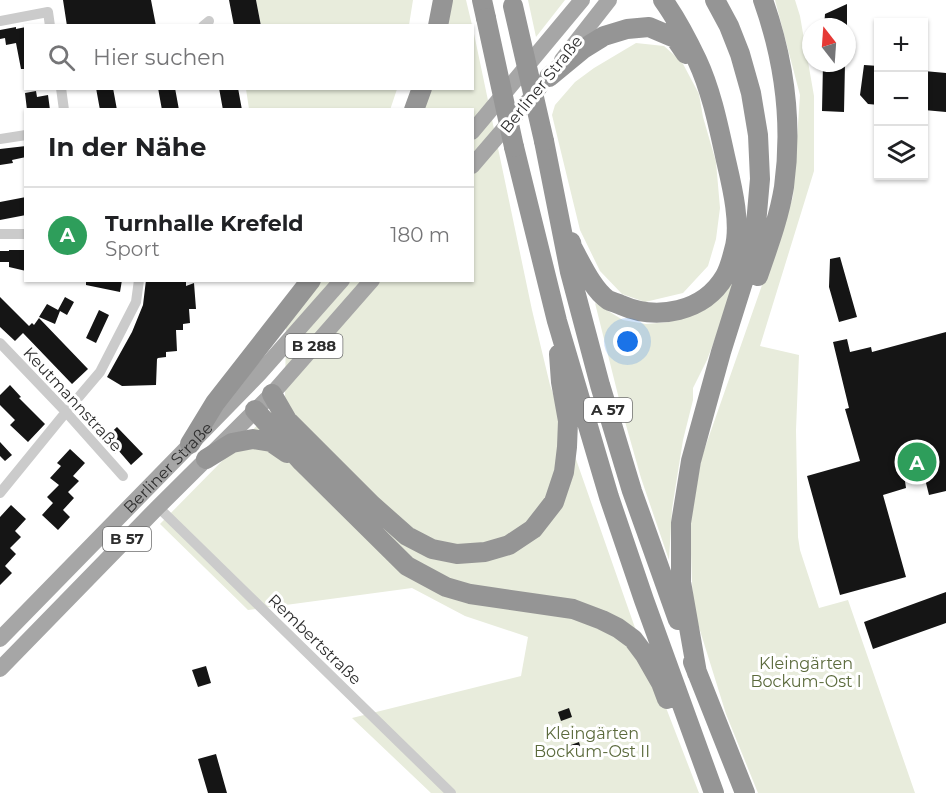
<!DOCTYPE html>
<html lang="de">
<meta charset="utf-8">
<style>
:root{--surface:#fff;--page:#f2f2f2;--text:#202124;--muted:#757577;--line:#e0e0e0;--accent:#e53163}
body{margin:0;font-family:Montserrat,sans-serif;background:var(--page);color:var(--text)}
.controls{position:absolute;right:18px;top:18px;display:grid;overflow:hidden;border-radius:0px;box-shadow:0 2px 4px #0004}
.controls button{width:54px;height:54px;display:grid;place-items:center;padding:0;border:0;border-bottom:2px solid var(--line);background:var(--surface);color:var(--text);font:30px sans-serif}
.compass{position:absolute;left:802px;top:18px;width:54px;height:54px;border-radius:50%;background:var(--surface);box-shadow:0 2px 4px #0004;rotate:343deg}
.you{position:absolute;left:628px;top:342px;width:21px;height:21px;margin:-15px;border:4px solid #fff;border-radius:50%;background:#1a73e8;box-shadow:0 0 0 9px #1a73e833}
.badge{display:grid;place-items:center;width:39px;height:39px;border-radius:50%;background:var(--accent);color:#fff;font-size:20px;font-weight:700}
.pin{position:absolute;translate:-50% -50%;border:3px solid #fff;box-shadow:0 2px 6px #0006}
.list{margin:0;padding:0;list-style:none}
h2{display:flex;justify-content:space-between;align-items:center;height:78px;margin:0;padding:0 24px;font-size:26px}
h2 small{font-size:20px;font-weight:400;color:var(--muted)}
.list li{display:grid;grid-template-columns:39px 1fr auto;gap:18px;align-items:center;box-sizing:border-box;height:96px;padding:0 24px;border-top:2px solid var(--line)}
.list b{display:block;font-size:22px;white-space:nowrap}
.list p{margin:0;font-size:20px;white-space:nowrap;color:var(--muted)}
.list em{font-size:20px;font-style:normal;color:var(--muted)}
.icon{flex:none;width:33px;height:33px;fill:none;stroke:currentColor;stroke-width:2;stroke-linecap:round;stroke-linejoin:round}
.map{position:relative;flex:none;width:946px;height:793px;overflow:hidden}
.search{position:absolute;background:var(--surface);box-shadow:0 2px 4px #0004;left:24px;top:24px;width:450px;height:66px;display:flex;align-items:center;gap:15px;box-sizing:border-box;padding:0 21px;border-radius:0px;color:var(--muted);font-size:22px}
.panel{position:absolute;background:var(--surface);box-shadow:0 2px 4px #0004;left:24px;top:108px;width:450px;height:174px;border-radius:0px}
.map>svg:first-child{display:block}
.green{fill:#e8ecdc}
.building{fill:#151515}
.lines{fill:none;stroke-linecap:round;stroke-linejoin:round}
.minor{stroke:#cbcbcb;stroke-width:10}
.primary{stroke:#a6a6a6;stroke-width:16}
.motorway{stroke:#959595;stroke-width:20}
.motorway-bridge{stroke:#959595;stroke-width:20}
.labels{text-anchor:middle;stroke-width:6;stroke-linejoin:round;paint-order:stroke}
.shield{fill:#fff;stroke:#6d6d6d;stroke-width:1.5}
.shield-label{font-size:15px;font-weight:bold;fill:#2e2e2e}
.street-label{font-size:16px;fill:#2e2e2e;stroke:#fff}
.park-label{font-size:16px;fill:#5b6a3c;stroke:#fff}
</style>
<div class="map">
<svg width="946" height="793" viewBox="0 0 946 793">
<rect width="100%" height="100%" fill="#fff"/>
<path class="green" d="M256,0H413L409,25L261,26Z
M452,0H466L472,25L448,26Z
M528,0H565L536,37Z
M775,0H795L800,16L814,96V171L760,346L799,355L796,430L798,537L800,550L819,608L848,600L915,793H758L726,714L693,608L690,526L701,459L793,197L800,95Z
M473,29L532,310L550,385L634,625L699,793H431L352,718L521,676L528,637L465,616L412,588L248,610L160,524L285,397L286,322L321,281L472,280V110L421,109L432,89L472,88Z
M636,43L664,46L682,62L699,94L703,117L716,162L720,208L716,239L708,266L683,293L645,302L622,294L600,271L580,230L552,115L555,105L575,82L594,68Z
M246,89V88L397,89L390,110L249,109Z
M739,275L707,360L693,388V400L683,440L672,509L669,560L641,478L622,411L595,303L623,320L646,324L669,322L690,315Z"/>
<path class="building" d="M63,0H151L156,26H67Z
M229,0H256L261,26H234Z
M847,4V27H824L825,14Z
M16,27V29L26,27V69H21L16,43L6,45L5,38L0,39V30Z
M823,63H845L844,112L822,111Z
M864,65L879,66V105L868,104L860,95Z
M924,71L946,73V112L924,110Z
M96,88H113L117,110H100Z
M158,88H175L179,110H162Z
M219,88H238L242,110H223Z
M36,91L37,97L48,95L50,110H27L25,93Z
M26,146V157L12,160L13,163L0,165V149Z
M26,197V215L0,220V202Z
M9,250H26V271L9,267V262H0V251H9Z
M840,257L857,317L839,322L829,287L830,259Z
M86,280H122L120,292L86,285Z
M146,280H186V286L194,283L196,309H189L190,323L183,324V330H176L177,351L166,352V357L158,358L157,359L156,385L122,386L107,377L132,332L143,305Z
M0,297L29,326L32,323L34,325L39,318L88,369L72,384L23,333L15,341L0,327Z
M65,297L74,302L67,315L60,311L55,324L39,317L47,304L58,310Z
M99,310L109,315L96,343L86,338Z
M946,332V491L929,495L924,475L905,481L906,488L883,495L906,577L840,595L807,476L860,461L845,409L849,408L833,342L847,339L850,352L871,347L872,352Z
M10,385L21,397L19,398L45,424L28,442L10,425L15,420L0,405V395Z
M117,427L143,454L131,465L118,450L115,454L102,441Z
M0,442L12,455L5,461L0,456Z
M70,449L85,463L73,476L79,481L68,492L74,498L63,510L70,517L58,530L42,515L53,503L47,497L59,485L50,478L61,466L57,463Z
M11,505L26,519L15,531L21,537L10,548L16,554L5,566L12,573L0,585V517Z
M946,592V623L873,649L864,622Z
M206,666L211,683L198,687L192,670Z
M569,708L572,717L561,721L558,712Z
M579,742L582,752L571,755L568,746Z
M216,754L227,793H208L198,759Z"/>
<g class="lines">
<path class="minor" d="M0,21L48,12L50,26
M203,26L209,21
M61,88L64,110
M0,139L26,135
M0,234H26
M0,343L66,412L123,476
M0,493L66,412L100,372L136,302L139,280
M158,507L451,793"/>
<g class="primary">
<path d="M562,60L609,0"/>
<path d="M472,132L582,0"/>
<path d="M472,166L540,87"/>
<path id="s1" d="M0,639L259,374L342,280"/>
<path d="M0,669L158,507L272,394L372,280"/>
</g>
<path class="motorway" d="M482,0L486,18
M438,26L443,0
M549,77L583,49L604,36L627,29L649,27L675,38L686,54
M414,110L422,88
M544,141L570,272L600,385L632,491L678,620
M514,147L557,321L609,497L644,600L714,793
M571,242L572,247C581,263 593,290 608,300C612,302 617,303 621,305C657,321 704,312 725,276C729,269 732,258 734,250C742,224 731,182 725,156C718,124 711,90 697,60C687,39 676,18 663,0
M758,276C768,247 779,218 784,187C793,122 785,62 763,0
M272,394L287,420L372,505L407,536L432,549L457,554L485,552L509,545L533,529L554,502L564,472L567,447L568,421L561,382L559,354
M255,410L302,462L407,566L446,587L470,594L573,609L602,620L618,628L633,639L645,655L661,683L667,699
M190,444L215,403L311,280
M206,459L232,443L253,439L271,442L287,453
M693,662L745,793
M697,673L681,582V523L691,461L721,352L754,247L760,179L758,135L751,93L740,54L729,26L715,0"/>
<path class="motorway-bridge" d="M513,6L544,141
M486,18L514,147"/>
</g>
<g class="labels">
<g class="shield">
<rect x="285.5" y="334" width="57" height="24" rx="4.5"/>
<rect x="584" y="398" width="48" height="24" rx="4.5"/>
<rect x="103" y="527" width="48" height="24" rx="4.5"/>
</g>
<g class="shield-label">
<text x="314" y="351">B 288</text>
<text x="608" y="415">A 57</text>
<text x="127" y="544">B 57</text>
</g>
<g class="street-label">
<text transform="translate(541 84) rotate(-51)" y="6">Berliner Straße</text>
<text transform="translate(73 399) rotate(47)" y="6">Keutmannstraße</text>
<text dy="6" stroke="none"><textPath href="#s1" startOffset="240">Berliner Straße</textPath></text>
<text transform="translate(315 639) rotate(44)" y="6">Rembertstraße</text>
</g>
<g class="park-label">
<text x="806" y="669">Kleingärten<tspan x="806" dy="18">Bockum-Ost I</tspan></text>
<text x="592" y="739">Kleingärten<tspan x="592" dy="18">Bockum-Ost II</tspan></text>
</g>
</g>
</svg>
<div class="controls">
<button>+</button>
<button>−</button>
<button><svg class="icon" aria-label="layers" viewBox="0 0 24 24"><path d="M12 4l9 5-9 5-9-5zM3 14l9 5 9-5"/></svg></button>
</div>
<svg class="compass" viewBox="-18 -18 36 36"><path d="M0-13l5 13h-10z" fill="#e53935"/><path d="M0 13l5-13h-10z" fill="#757577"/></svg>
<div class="you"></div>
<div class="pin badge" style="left:917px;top:462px;background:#2e9e5b">A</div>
<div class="search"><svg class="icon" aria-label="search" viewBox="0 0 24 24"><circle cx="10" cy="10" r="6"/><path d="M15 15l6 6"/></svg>Hier suchen</div>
<section class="panel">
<h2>In der Nähe<small></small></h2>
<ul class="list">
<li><span class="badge" style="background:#2e9e5b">A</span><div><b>Turnhalle Krefeld</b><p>Sport</p></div><em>180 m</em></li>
</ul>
</section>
</div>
